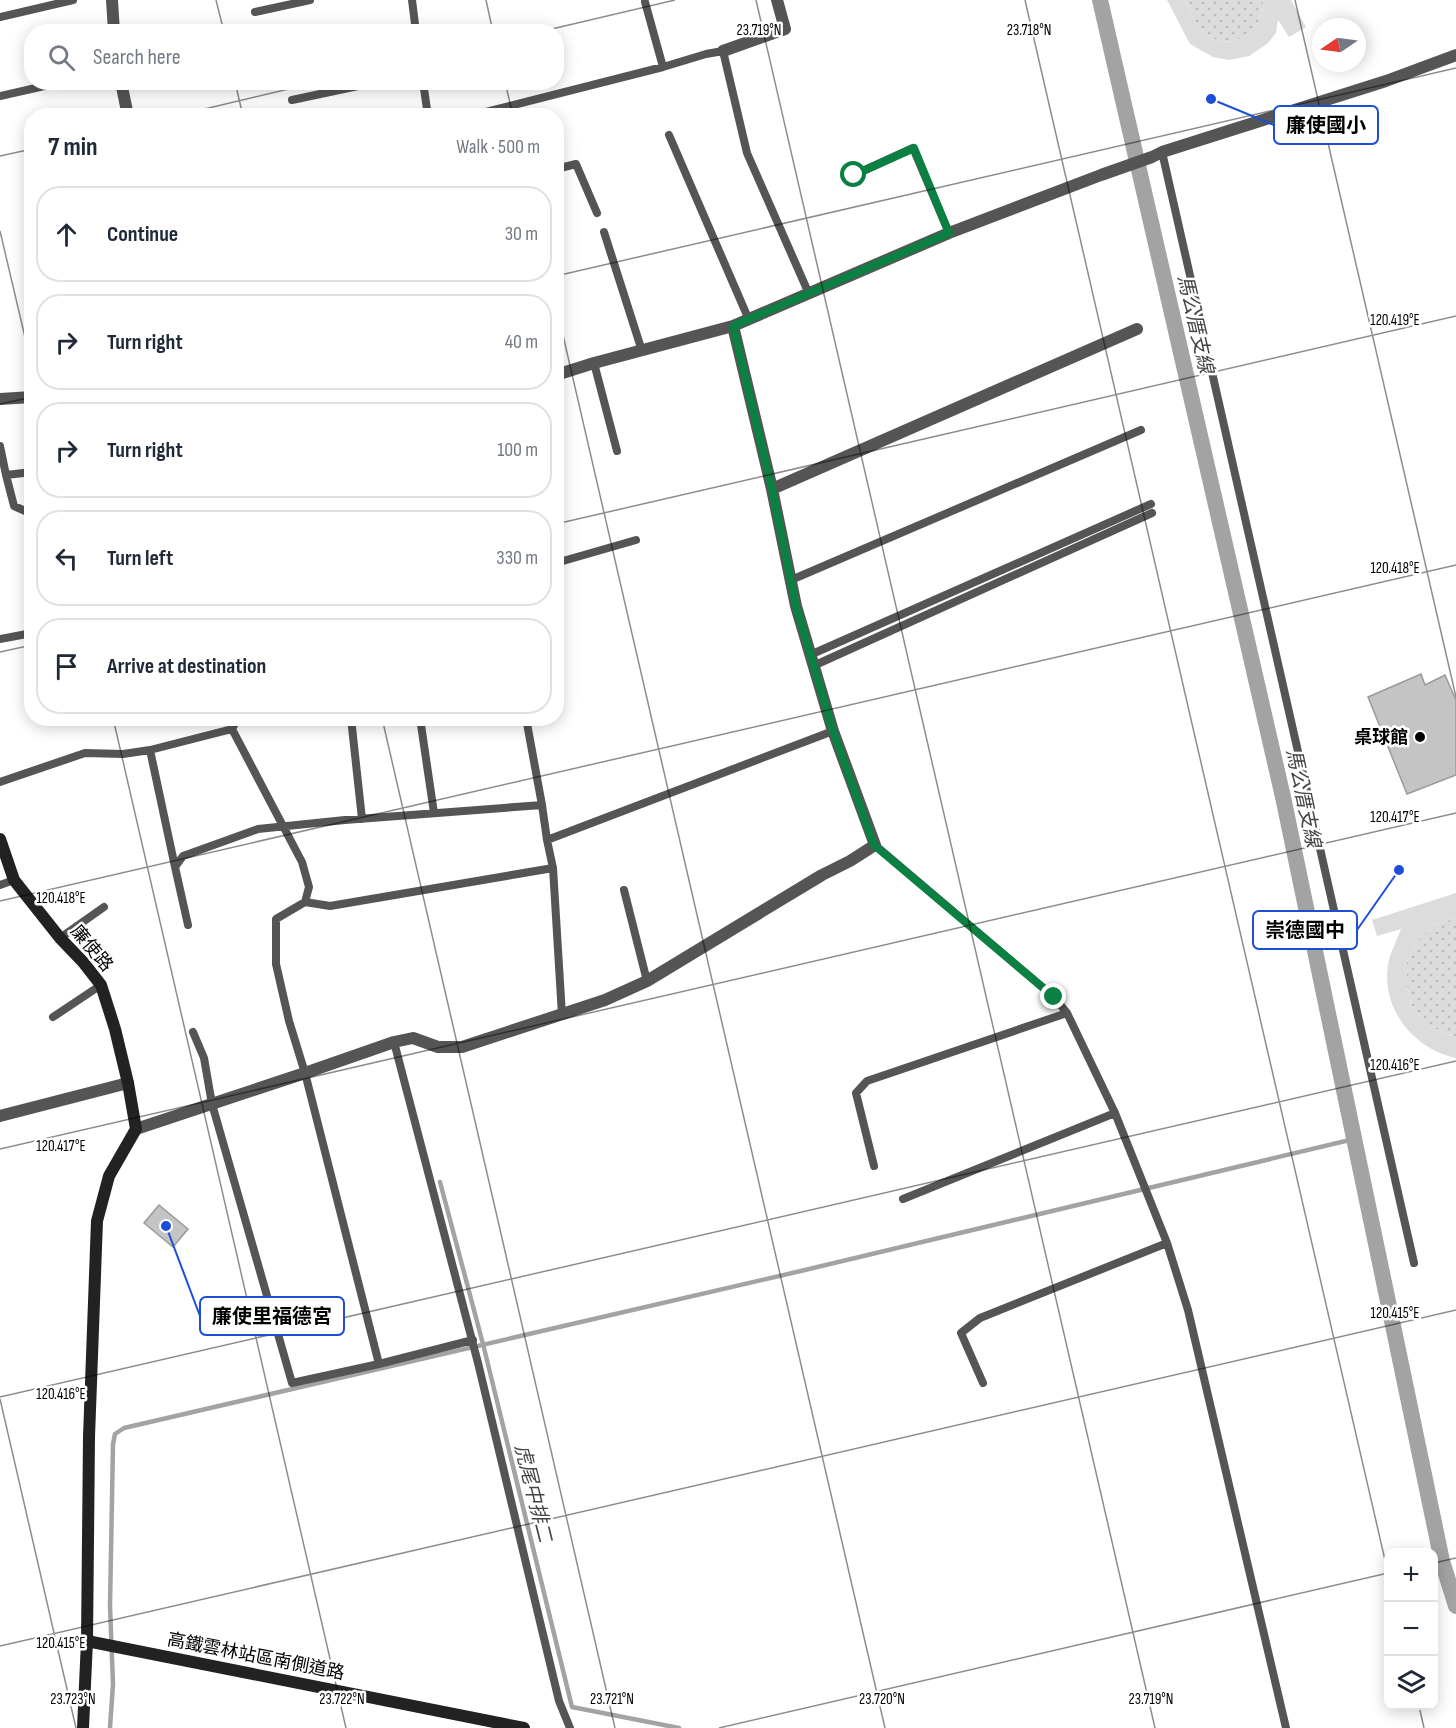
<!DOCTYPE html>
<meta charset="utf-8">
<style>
:root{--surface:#fff;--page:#f2f2f3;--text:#1f2937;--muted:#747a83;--line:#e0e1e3}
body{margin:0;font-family:"Sofia Sans Condensed","Noto Sans TC",sans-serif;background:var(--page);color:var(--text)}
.controls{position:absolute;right:18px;bottom:18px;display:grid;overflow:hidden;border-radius:12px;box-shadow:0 3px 15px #0003}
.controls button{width:54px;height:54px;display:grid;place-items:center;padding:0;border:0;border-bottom:2px solid var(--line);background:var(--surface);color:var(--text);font:30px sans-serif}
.compass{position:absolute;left:1312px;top:18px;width:54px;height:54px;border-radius:50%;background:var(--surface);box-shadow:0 3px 15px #0003;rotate:257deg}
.stop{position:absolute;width:18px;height:18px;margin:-14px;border:4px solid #0b8043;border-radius:50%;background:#fff}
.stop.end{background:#0b8043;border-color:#fff;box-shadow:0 2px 6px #0008}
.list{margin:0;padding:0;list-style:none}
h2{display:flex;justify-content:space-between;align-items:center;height:78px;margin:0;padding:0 24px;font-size:26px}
h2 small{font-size:20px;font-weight:400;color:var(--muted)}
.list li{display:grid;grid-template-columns:39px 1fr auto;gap:18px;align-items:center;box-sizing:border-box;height:96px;margin:0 12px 12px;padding:0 12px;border:2px solid var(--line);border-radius:24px}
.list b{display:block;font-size:22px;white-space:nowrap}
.list em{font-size:20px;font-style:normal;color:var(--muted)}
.icon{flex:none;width:33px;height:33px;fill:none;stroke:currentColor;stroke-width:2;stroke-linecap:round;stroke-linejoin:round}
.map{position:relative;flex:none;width:1456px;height:1728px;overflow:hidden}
.search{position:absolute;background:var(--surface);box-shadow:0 3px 15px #0003;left:24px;top:24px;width:540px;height:66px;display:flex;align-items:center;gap:15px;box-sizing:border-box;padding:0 21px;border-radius:24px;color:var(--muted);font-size:22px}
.panel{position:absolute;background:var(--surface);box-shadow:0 3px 15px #0003;left:24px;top:108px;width:540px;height:618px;border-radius:24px}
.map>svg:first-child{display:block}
.grass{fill:url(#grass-dots)}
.garden{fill:#dcdcdc}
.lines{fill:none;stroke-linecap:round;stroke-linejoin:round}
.stream{stroke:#a3a3a3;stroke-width:4.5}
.canal{stroke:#a3a3a3;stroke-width:16}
.building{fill:#c4c4c4;stroke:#999;stroke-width:1.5}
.lane{stroke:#555;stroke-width:8}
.street{stroke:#555;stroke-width:12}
.secondary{stroke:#222;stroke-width:12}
.route{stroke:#0b8043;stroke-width:8}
.ticks{fill:none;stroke:#000;stroke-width:1.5;stroke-opacity:0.45}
.poi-dot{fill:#000;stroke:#fff;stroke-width:2}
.labels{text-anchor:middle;stroke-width:5;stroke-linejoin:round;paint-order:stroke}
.poi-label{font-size:18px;font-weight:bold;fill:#000;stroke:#fff;text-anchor:end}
.street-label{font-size:18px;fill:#000;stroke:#fff}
.water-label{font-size:20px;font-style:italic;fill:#444;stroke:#fff}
.ticks-label{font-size:15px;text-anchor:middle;fill:#000;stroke:#fff;stroke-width:5;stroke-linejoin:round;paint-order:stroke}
.leader{fill:none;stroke:#1d4ed8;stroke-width:2}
.callout-dot{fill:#1d4ed8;stroke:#fff;stroke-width:2}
.callout{fill:#fff;stroke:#1d4ed8;stroke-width:2}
.callout-label{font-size:20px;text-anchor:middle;font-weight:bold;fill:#000}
</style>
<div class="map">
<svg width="1456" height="1728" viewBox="0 0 1456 1728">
<defs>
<pattern id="grass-dots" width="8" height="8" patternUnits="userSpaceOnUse" patternTransform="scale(1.5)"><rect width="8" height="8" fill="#dcdcdc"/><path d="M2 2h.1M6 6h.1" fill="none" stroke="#bbb" stroke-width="1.8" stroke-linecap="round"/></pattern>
</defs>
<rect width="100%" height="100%" fill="#fff"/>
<path class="grass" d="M1185,0H1263C1266,34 1226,56 1201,30C1194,22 1190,9 1185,0Z
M1456,918V1037L1428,1026L1412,1006L1407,986V962L1418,940L1434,925Z"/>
<path class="garden" d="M1167,0H1185C1190,9 1194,22 1201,30C1226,56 1266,34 1263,0H1291L1306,27L1289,37L1278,20L1276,33L1267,44L1249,56L1229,60L1213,57L1190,44Z
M1456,893V918L1434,925L1418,940L1407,962V986L1412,1006L1428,1026L1456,1037V1058C1414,1049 1381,1009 1388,965C1390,952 1397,941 1401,929L1377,936L1372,920Z"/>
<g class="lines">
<path class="stream" d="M440,1182L483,1344L572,1707L679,1728
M110,1728L113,1684L110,1606L113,1444L115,1434L124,1428L805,1270L1354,1139"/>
<path class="canal" d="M1100,0L1283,797L1442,1561L1456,1606"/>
</g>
<path class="building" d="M1421,674L1425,685L1445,675L1456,700V775L1407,794L1368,697Z
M159,1205L188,1229L173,1247L144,1223Z"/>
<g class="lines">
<path class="lane" d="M412,0L416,32
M645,2L663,67
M255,12L310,0
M0,17L73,0
M423,82L428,116
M0,96L62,82
M292,100L377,82
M470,116L663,67L706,54L723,51L747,153L809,294
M669,135L749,320
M1162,152L1414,1263
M556,169L576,164L597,213
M854,175L913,148L949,233
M604,232L642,351
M29,282L32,281
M594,363L617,451
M0,446L6,475L32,472
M6,475L14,506L32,514
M556,563L636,540
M791,580L1141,430
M0,639L32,633
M810,655L1151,504
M813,666L1152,513
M351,718L362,819
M420,718L434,813
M526,718L542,805L547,840L553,868L562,1015
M232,729L302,862L309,887L305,902L276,919V964L289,1021L305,1073L379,1364
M150,750L175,867
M0,782L85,753L123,754L150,750L232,729L238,718
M547,840L833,731
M875,845L1054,997L1067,1013L1115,1113L1167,1243L1188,1310L1286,1728
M0,885L14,880
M624,890L647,981
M305,902L330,906L553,868
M188,925L175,867L183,856L258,829L345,820L542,805
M60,938L104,907
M53,1017L101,985
M193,1032L204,1058L212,1104L292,1383L379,1364L473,1340
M394,1042L478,1363L559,1701L570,1728
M874,1166L856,1093L867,1081L1067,1013
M903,1199L1115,1113
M983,1383L961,1333L980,1318L1167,1243"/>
<path class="street" d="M112,0L114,32
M723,51L785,29L777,0
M121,82L128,116
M556,375L594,363L733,326L949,233L1101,175L1152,157L1162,152L1386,81L1456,55
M0,399L32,397
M772,489L1137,329
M0,1116L128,1083
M136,1129L305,1073L394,1042L413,1038L438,1047H462L605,1000L647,981L822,875L850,861L875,845L833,731L796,606L772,489L733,326"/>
<path class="secondary" d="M0,839L14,880L60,938L83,962L101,985L115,1029L128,1083L136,1129L109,1176L97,1221L89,1437L87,1641L83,1728
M87,1641L524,1728"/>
</g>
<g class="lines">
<path class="route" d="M854,175L914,148L949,233L733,326L772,489L796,606L833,731L874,845L1054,997"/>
</g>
<path class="ticks" d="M216,0L224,32M486,0L493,32M756,0L1155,1728M1025,0L1388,1573M1295,0L1456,697M539,32L675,0M235,82L243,116M505,82L513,116M175,116L318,82M0,156L32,149M0,231L32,367M556,276L1456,68M556,305L885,1728M0,404L32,397M556,524L1456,316M0,652L32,645M113,718L346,1728M382,718L615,1728M0,901L1456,565M0,1149L1456,813M0,1397L1456,1061M0,1399L76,1728M1434,1563L1456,1558M0,1646L1456,1310M1419,1706L1424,1728M719,1728L1388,1573"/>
<circle class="poi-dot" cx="1420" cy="737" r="6"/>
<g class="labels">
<g class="poi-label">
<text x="1408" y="743">桌球館</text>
</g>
<g class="street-label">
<text transform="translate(92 948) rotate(50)" y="6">廉使路</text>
<text transform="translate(256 1656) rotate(11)" y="6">高鐵雲林站區南側道路</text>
</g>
<g class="water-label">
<text transform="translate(1196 324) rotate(77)" y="7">馬公厝支線</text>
<text transform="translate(1304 798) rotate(78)" y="7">馬公厝支線</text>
<text transform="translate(534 1493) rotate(76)" y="7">虎尾中排二</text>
</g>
</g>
<g class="ticks-label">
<text x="759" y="35">23.719°N</text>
<text x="1029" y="35">23.718°N</text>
<text x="1395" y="325">120.419°E</text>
<text x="1395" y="573">120.418°E</text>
<text x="1395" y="822">120.417°E</text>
<text x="61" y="903">120.418°E</text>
<text x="1395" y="1070">120.416°E</text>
<text x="61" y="1151">120.417°E</text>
<text x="1395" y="1318">120.415°E</text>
<text x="61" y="1399">120.416°E</text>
<text x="61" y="1648">120.415°E</text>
<text x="73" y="1704">23.723°N</text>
<text x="342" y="1704">23.722°N</text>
<text x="612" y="1704">23.721°N</text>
<text x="882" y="1704">23.720°N</text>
<text x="1151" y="1704">23.719°N</text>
</g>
<path class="leader" d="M1211 99L1274 125M1399 870L1357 930M166 1226L200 1316"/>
<g class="callout-dot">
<circle cx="1211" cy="99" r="6"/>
<circle cx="1399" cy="870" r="6"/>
<circle cx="166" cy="1226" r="6"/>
</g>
<g class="callout">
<rect x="1274" y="106" width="104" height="38" rx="6"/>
<rect x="1253" y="911" width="104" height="38" rx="6"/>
<rect x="200" y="1297" width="144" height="38" rx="6"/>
</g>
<g class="callout-label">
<text x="1326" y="132">廉使國小</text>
<text x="1305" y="937">崇德國中</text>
<text x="272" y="1323">廉使里福德宮</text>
</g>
</svg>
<div class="controls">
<button>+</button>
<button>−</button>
<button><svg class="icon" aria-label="layers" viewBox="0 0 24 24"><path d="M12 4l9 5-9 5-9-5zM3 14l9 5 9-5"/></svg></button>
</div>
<svg class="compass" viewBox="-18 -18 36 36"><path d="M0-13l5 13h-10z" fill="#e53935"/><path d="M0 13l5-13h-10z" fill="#747a83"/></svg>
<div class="stop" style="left:854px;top:175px"></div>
<div class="stop end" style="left:1054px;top:997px"></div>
<div class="search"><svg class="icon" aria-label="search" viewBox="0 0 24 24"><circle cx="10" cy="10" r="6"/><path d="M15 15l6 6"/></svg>Search here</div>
<section class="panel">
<h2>7 min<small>Walk · 500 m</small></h2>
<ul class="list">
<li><svg class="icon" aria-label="ahead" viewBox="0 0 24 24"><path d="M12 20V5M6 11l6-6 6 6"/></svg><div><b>Continue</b></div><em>30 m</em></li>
<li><svg class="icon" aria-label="right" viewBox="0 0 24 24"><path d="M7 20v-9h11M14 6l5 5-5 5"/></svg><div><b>Turn right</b></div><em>40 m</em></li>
<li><svg class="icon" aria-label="right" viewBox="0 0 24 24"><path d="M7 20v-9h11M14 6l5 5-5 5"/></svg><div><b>Turn right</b></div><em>100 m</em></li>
<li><svg class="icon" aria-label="left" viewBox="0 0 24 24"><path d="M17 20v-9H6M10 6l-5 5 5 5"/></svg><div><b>Turn left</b></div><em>330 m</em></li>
<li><svg class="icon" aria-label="arrive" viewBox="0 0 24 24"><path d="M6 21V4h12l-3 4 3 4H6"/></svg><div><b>Arrive at destination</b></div></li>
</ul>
</section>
</div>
